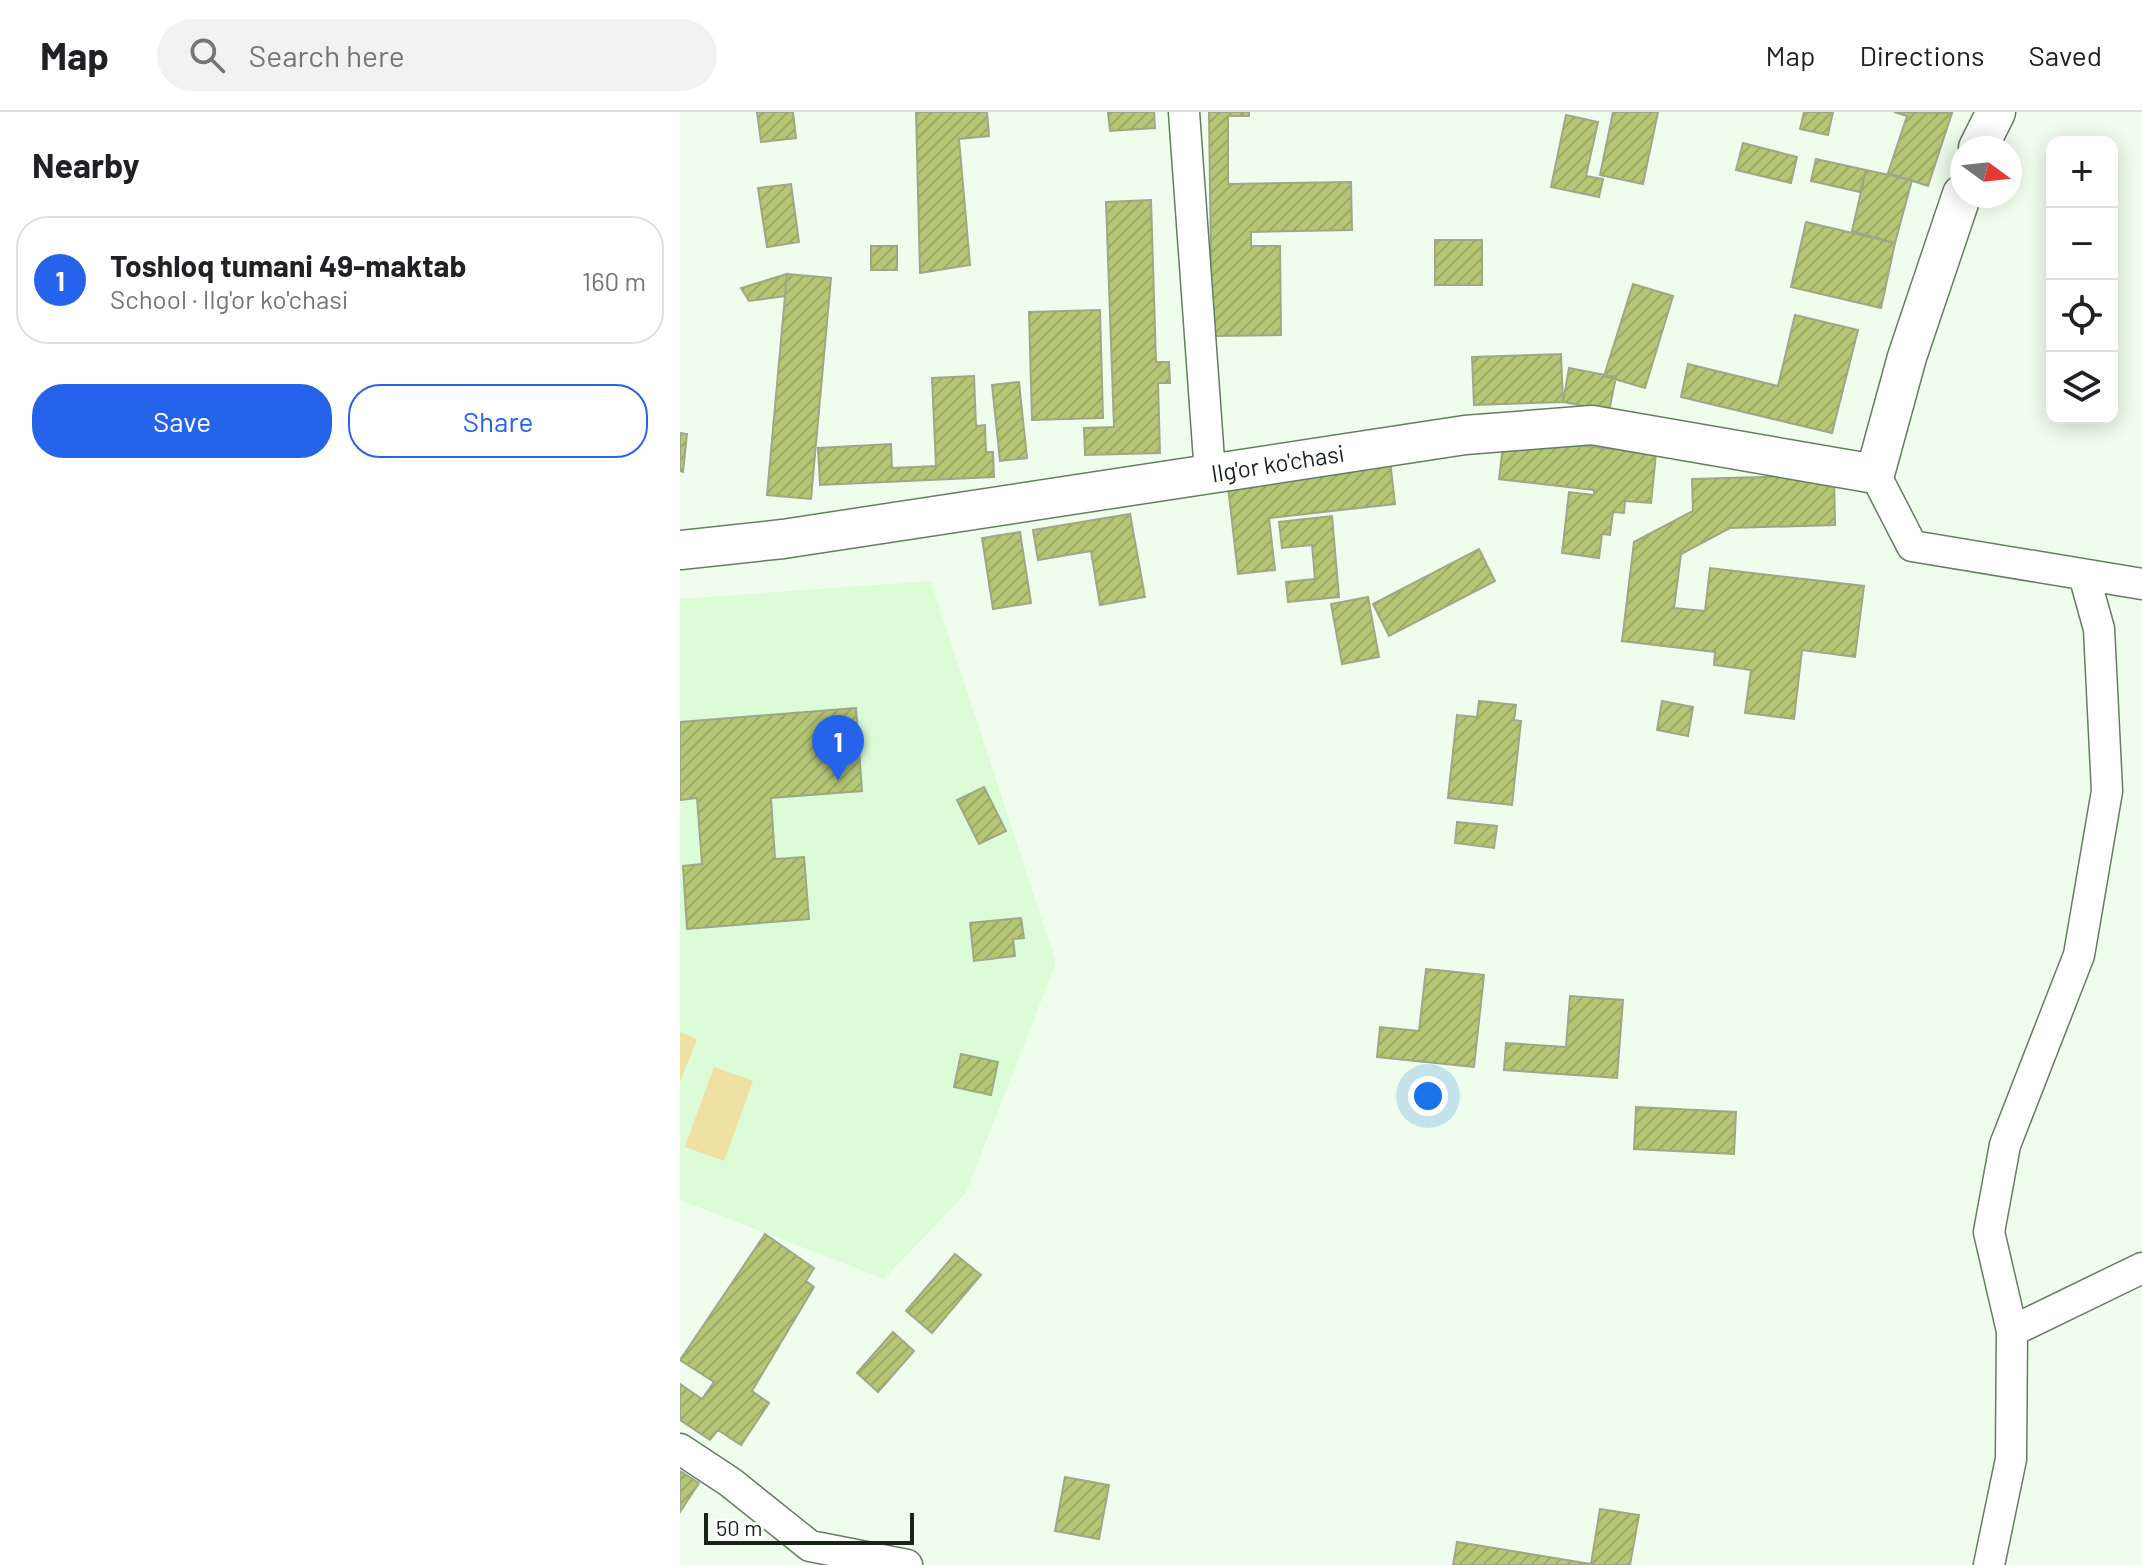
<!DOCTYPE html>
<meta charset="utf-8">
<style>
:root{--surface:#fff;--page:#f2f2f2;--text:#202124;--muted:#757577;--line:#e0e0e0;--accent:#2563eb}
body{margin:0;font-family:Barlow,sans-serif;background:var(--page);color:var(--text)}
.controls{position:absolute;right:24px;top:24px;display:grid;overflow:hidden;border-radius:16px;box-shadow:0 4px 20px #0003}
.controls button{width:72px;height:72px;display:grid;place-items:center;padding:0;border:0;border-bottom:2px solid var(--line);background:var(--surface);color:var(--text);font:40px sans-serif}
.compass{position:absolute;left:1270px;top:24px;width:72px;height:72px;border-radius:50%;background:var(--surface);box-shadow:0 4px 20px #0003;rotate:105deg}
.scale{position:absolute;left:24px;bottom:20px;width:210px;box-sizing:border-box;padding-left:8px;border:4px solid #192318;border-top:0;font-size:22px;line-height:28px;white-space:nowrap;color:#192318;-webkit-text-stroke:6px #fff;paint-order:stroke}
.you{position:absolute;left:748px;top:984px;width:28px;height:28px;margin:-20px;border:6px solid #fff;border-radius:50%;background:#1a73e8;box-shadow:0 0 0 12px #1a73e833}
.badge{display:grid;place-items:center;width:52px;height:52px;border-radius:50%;background:var(--accent);color:#fff;font-size:26px;font-weight:700}
.pin{position:absolute;translate:-50% -66px;filter:drop-shadow(0 2px 4px #0008)}
.pin::after{content:'';position:absolute;top:42px;width:28px;height:24px;background:inherit;clip-path:polygon(0 0,100% 0,50% 100%)}
.list{margin:0;padding:0;list-style:none}
h2{display:flex;justify-content:space-between;align-items:center;height:104px;margin:0;padding:0 32px;font-size:34px}
h2 small{font-size:26px;font-weight:400;color:var(--muted)}
.list li{display:grid;grid-template-columns:52px 1fr auto;gap:24px;align-items:center;box-sizing:border-box;height:128px;margin:0 16px 16px;padding:0 16px;border:2px solid var(--line);border-radius:32px}
.list b{display:block;font-size:30px;white-space:nowrap}
.list p{margin:0;font-size:26px;white-space:nowrap;color:var(--muted)}
.list em{font-size:26px;font-style:normal;color:var(--muted)}
.actions{display:flex;gap:16px;padding:24px 32px}
.actions a{flex:1;padding:18px 0;border:2px solid var(--accent);border-radius:32px;text-align:center;font-size:28px;color:var(--accent)}
.actions .main{background:var(--accent);color:#fff}
.icon{flex:none;width:44px;height:44px;fill:none;stroke:currentColor;stroke-width:2;stroke-linecap:round;stroke-linejoin:round}
.map{position:relative;flex:none;width:1462px;height:1453px;overflow:hidden}
header{display:flex;align-items:center;gap:48px;box-sizing:border-box;height:112px;padding:0 40px;background:var(--surface);border-bottom:2px solid var(--line)}
header strong{font-size:38px}
nav{display:flex;gap:44px;margin-inline-start:auto;font-size:28px}
.search{width:560px;height:72px;background:var(--page);display:flex;align-items:center;gap:20px;box-sizing:border-box;padding:0 28px;border-radius:44px;color:var(--muted);font-size:30px}
main{display:flex}
aside{flex:1;background:var(--surface)}
.map>svg:first-child{display:block}
.built{fill:#dcfbd7}
.grass{fill:#efe0a4}
.building{fill:url(#building-hatch);stroke:#9fa786;stroke-width:2}
.lines{fill:none;stroke-linecap:round;stroke-linejoin:round}
.minor-casing{stroke:#667d62;stroke-width:33}
.tertiary-casing{stroke:#667d62;stroke-width:41}
.minor{stroke:#fff;stroke-width:30}
.tertiary{stroke:#fff;stroke-width:38}
.labels{text-anchor:middle;stroke-width:7;stroke-linejoin:round;paint-order:stroke}
.street-label{font-size:24px;fill:#192318;stroke:#fff}
</style>
<header>
<strong>Map</strong>
<div class="search"><svg class="icon" aria-label="search" viewBox="0 0 24 24"><circle cx="10" cy="10" r="6"/><path d="M15 15l6 6"/></svg>Search here</div>
<nav><a>Map</a><a>Directions</a><a>Saved</a></nav>
</header>
<main>
<aside>
<h2>Nearby<small></small></h2>
<ul class="list">
<li><span class="badge">1</span><div><b>Toshloq tumani 49-maktab</b><p>School · Ilg'or ko'chasi</p></div><em>160 m</em></li>
</ul>
<div class="actions"><a class="main">Save</a><a>Share</a></div>
</aside>
<div class="map">
<svg width="1462" height="1453" viewBox="0 0 1462 1453">
<defs>
<pattern id="building-hatch" width="6" height="6" patternUnits="userSpaceOnUse" patternTransform="scale(2)"><rect width="6" height="6" fill="#b5c674"/><path d="M-1 1l2-2M0 6l6-6M5 7l2-2" fill="none" stroke="#9baa64"/></pattern>
</defs>
<rect width="100%" height="100%" fill="#effeec"/>
<path class="built" d="M251,469L376,851L286,1081L204,1167L0,1088V487Z"/>
<path class="grass" d="M0,920L17,927L0,970Z
M34,955L73,969L44,1049L5,1035Z"/>
<path class="building" d="M77,0H113L116,26L81,30Z
M236,0H307L309,24L279,27L290,153L240,161Z
M428,0H474L475,16L430,19Z
M529,0H569V4H548V72L671,70L672,118L571,120V134H600L601,223L532,224Z
M933,0H978L963,72L920,63Z
M1124,0H1153L1148,23L1120,17Z
M1214,0L1272,1L1248,74L1208,61L1227,4Z
M886,3L918,10L906,64L923,67L919,85L871,75Z
M1063,31L1117,45L1111,71L1056,58Z
M1136,47L1186,58L1180,80L1131,69Z
M1186,58L1232,68L1215,131L1172,119Z
M111,72L119,130L87,135L78,76Z
M471,88L476,250H489L490,271H478L480,341L405,343L404,316L434,315L426,90Z
M1126,110L1215,131L1201,196L1111,175Z
M755,128H802V173H755Z
M191,134H217V158H191Z
M107,162L151,166L131,387L87,383Z
M107,162L105,184L69,189L61,176Z
M953,172L993,184L965,276L924,264Z
M420,198L423,306L352,308L349,200Z
M1115,203L1178,218L1152,321L1001,285L1008,252L1098,274Z
M881,242L883,290L794,293L792,245Z
M889,256L936,265L929,299L883,290Z
M294,264L296,314L305,313L306,340H313L314,365L140,373L138,336L211,332L212,356L256,354L252,266Z
M339,270L347,346L320,349L312,273Z
M0,321L7,322L3,360L0,359Z
M824,325L976,342L971,391L945,389L944,401L933,400L930,423L922,422L919,446L882,441L889,380L914,383V378L819,367Z
M710,348L715,392L589,406L595,458L558,462L547,366Z
M1154,363L1155,413L1050,416L1001,442L994,496L1025,499L1030,456L1184,474L1175,545L1122,538L1114,607L1065,601L1071,558L1034,553L1035,540L942,529L954,430L1013,399L1012,367Z
M450,402L465,485L420,493L411,439L358,448L353,418Z
M652,404L659,485L608,490L606,470L635,467L632,433L602,436L599,410Z
M340,420L351,491L313,497L302,426Z
M799,437L815,469L709,524L693,492Z
M688,485L699,545L662,552L651,492Z
M799,589L836,593L834,608L841,609L832,693L768,686L777,603L797,605Z
M982,589L1013,595L1008,624L977,618Z
M176,596L182,679L91,686L95,747L124,745L129,807L7,817L3,754L22,752L17,686L0,688V610Z
M304,675L326,719L299,732L277,688Z
M777,710L817,714L814,736L775,731Z
M341,806L344,826L333,827L335,844L294,849L290,811Z
M746,857L804,863L794,955L697,945L700,915L739,919Z
M890,884L943,888L937,966L824,958L826,931L886,935Z
M281,942L318,950L311,983L274,975Z
M956,995L1056,1000L1054,1042L954,1037Z
M85,1122L134,1156L126,1169L134,1175L72,1279L89,1291L61,1333L38,1318L30,1328L0,1308V1272L22,1287L34,1270L0,1248Z
M275,1142L301,1163L252,1221L226,1199Z
M213,1220L234,1239L198,1280L177,1261Z
M0,1359L19,1371L0,1400Z
M385,1365L429,1373L419,1427L375,1419Z
M920,1397L959,1403L950,1453H773L777,1430L911,1452Z"/>
<g class="lines">
<defs>
<path id="minor" d="M504,0L530,362
M1195,362L1232,434L1462,472
M1332,1219L1309,1120L1325,1033L1399,843L1427,679L1419,517L1404,463
M0,1337L50,1370L130,1434L227,1453
M1309,1453L1331,1347L1332,1219L1462,1156"/>
<path id="tertiary" d="M1298,36L1316,0
M0,438L103,427L785,323L912,313L1195,362L1227,245L1282,82"/>
</defs>
<use href="#minor" class="minor-casing"/>
<use href="#tertiary" class="tertiary-casing"/>
<use href="#minor" class="minor"/>
<use href="#tertiary" class="tertiary"/>
</g>
<g class="labels">
<g class="street-label">
<text transform="translate(598 352) rotate(-9)" y="8">Ilg'or ko'chasi</text>
</g>
</g>
</svg>
<div class="controls">
<button>+</button>
<button>−</button>
<button><svg class="icon" aria-label="locate" viewBox="0 0 24 24"><circle cx="12" cy="12" r="6"/><path d="M12 2v4M12 18v4M2 12h4M18 12h4"/></svg></button>
<button><svg class="icon" aria-label="layers" viewBox="0 0 24 24"><path d="M12 4l9 5-9 5-9-5zM3 14l9 5 9-5"/></svg></button>
</div>
<svg class="compass" viewBox="-18 -18 36 36"><path d="M0-13l5 13h-10z" fill="#e53935"/><path d="M0 13l5-13h-10z" fill="#757577"/></svg>
<div class="scale">50 m</div>
<div class="you"></div>
<div class="pin badge" style="left:158px;top:669px">1</div>
</div>
</main>
